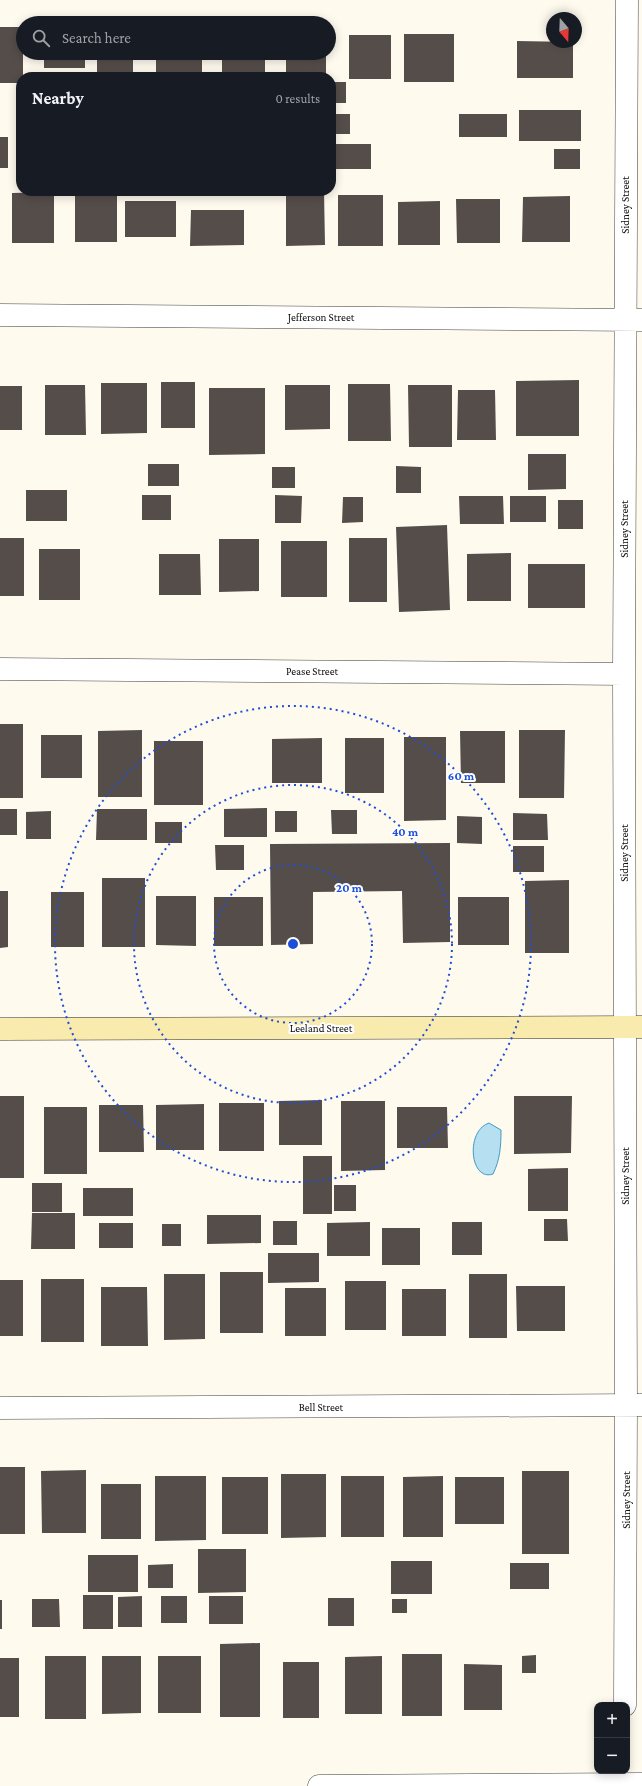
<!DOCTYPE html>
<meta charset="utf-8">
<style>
:root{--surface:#171b24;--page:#242831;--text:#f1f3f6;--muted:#9ea1a6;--line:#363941}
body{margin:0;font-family:"Crimson Pro",serif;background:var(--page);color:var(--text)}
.controls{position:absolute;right:12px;bottom:12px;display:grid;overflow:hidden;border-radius:8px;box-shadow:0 2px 10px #0003}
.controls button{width:36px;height:36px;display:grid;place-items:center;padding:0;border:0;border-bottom:1px solid var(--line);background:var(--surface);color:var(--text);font:20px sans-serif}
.compass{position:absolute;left:546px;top:12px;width:36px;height:36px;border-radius:50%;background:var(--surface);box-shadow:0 2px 10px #0003;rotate:161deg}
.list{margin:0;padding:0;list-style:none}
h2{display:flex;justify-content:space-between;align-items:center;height:52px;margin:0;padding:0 16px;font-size:17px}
h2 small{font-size:13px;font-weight:400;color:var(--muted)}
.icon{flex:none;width:22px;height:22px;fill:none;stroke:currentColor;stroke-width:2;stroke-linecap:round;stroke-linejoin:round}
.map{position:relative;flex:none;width:642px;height:1786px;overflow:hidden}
.search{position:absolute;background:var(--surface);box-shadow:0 2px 10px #0003;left:16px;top:16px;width:320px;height:44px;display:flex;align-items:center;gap:10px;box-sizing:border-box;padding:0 14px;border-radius:22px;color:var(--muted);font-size:15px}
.panel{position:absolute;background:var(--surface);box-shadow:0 2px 10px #0003;left:16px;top:72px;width:320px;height:124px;border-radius:16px}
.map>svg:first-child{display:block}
.water{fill:#b6e0f2;stroke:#429ac4}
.building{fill:#554d4a}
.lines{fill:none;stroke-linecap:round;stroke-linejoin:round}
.street-casing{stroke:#404040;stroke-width:23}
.secondary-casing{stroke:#2f2f2f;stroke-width:23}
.street{stroke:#fff;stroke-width:22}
.secondary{stroke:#f9ebad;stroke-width:22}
.ring{fill:none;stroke:#1d4ed8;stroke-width:2;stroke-dasharray:2 4}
.labels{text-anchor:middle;stroke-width:4;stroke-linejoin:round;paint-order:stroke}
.street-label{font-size:11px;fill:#0d0d0d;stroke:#fff}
.centre{fill:#1d4ed8;stroke:#fff;stroke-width:2}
.ring-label{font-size:12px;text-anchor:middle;font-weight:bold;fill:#1d4ed8;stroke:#fff;stroke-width:4;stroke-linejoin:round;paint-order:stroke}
</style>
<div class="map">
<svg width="642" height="1786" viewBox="0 0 642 1786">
<rect width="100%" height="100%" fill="#fefaee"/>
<path class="water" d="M489,1123L501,1130C501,1146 500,1160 493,1174C470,1182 465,1131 489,1123Z"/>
<path class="building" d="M0,27H23V77H21V83H0Z
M404,34H454V82H404Z
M349,35H391V79H349Z
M517,41L573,42V78H517Z
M44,53H85V68H44Z
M97,53H133V72H97Z
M156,53H202V77H156Z
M222,53H265V77H222Z
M286,53H326V77H286Z
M334,82H346V103H334Z
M519,110H581V141H519Z
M334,114H350V134H334Z
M459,114H507V137H459Z
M0,137H8V168H0Z
M334,144H371V169H334Z
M554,149H580V169H554Z
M286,191H324L325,245L286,246Z
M54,192V243H12V193Z
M75,194H117V242H75Z
M338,195H383V246H338Z
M570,196V242H522L523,197Z
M456,199H500V243H457Z
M125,201H176V237H125Z
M440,201V245H398V202Z
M191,210H244V245L190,246Z
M579,380V436H516V381Z
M161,382H195V428H161Z
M101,383H147V433L101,434Z
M348,384H390L391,441H348Z
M45,385H85L86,435H45Z
M285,385H330V429L285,430Z
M408,385H452V447H409Z
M0,386H22V430H0Z
M209,388H265V454L209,455Z
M458,390H495L496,440H457Z
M528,454H566V489L528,490Z
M148,464H179V486H148Z
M396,466L421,467V493H396Z
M272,467H295V488H272Z
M26,490H67V521H26Z
M142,495H171V520H142Z
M275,495L302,496L301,523H275Z
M459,496H503L504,524H460Z
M510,496H546V522H510Z
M343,497H363V522L342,523Z
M558,500H583V529H558Z
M447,525L450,610L399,612L396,527Z
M0,538H24V596H0Z
M349,538H387V602H349Z
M219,539H259V591L219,592Z
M281,541H327V597H281Z
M39,549H80V600H39Z
M511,553V601H467V554Z
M159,554H200L201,595H159Z
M528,564H585V608H528Z
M0,724H23V798H0Z
M142,730V797H98V731Z
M519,730H565L564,798H519Z
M460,731H505V783H461Z
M41,735H82V778H41Z
M404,737H446V820L404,821Z
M322,738V783H272V739Z
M345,738H384V793H345Z
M154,741H203V805H154Z
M267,808V837H224V809Z
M0,809H17V835H0Z
M97,809H147V840H96Z
M331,810H357V834H332Z
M51,811V839H26V812Z
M275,811H297V832H275Z
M513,813L547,814L548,840H513Z
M457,816L482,817V844L457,843Z
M155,822H182V843H155Z
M450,843V942L403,943L402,891L313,892V944L271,945L270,844Z
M215,845H244V870H216Z
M513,846H544V872H513Z
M102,878H145V947H102Z
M569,880V953H525V881Z
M0,891H8V947L0,948Z
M51,892H84V947H51Z
M156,896H196V946L156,945Z
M214,897H263V946H214Z
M458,897H509V945H458Z
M0,1096H24V1178H0Z
M514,1096H572L571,1153L514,1154Z
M322,1100V1145H279V1101Z
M341,1101H385V1170L341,1171Z
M219,1103H264V1151H219Z
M204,1104V1150H156V1105Z
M99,1105H143L144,1152H99Z
M44,1107H87V1174H44Z
M397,1107H447L448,1148H397Z
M303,1156H332V1214H303Z
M568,1168V1211H528V1169Z
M32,1183H62V1212H32Z
M334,1185H356V1211H334Z
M83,1188H133V1216H83Z
M32,1213H75V1249H31Z
M207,1215H261V1243L207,1244Z
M544,1219H567L568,1241H544Z
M273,1221H297V1245H273Z
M370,1222V1256H327V1223Z
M452,1222H482V1255H452Z
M99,1223H133V1248H99Z
M162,1224H181V1246H162Z
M382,1228H420V1265H382Z
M268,1253H319V1282L268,1283Z
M220,1272H263V1333H220Z
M164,1274H205V1339L164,1340Z
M469,1274H507V1338H469Z
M41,1279H84V1342H41Z
M0,1280H23V1336H0Z
M345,1281H386V1330H345Z
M516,1286H565V1331H517Z
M101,1287H147L148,1346H101Z
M285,1288H326V1336H285Z
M402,1289H446V1336H402Z
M0,1467H25V1534H0Z
M86,1470V1533H42L41,1471Z
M522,1471H569V1554H522Z
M281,1474H326V1537L281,1538Z
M155,1476H206V1540L155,1541Z
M341,1476H384V1537H341Z
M443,1476V1537H403V1477Z
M222,1477H268V1534H222Z
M455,1477H504V1524H455Z
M101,1484H141V1539H101Z
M198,1549H246V1592L198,1593Z
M88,1555H138V1592H88Z
M391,1561H432V1594H391Z
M510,1563H549V1589H510Z
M173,1564V1588H148V1565Z
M83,1595H113V1629H83Z
M142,1596V1627H118V1597Z
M161,1596H187V1623H161Z
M209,1596H243V1624H209Z
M328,1598H354V1626H328Z
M32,1599H59L60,1627H32Z
M392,1599H407V1613H392Z
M0,1600H2V1629H0Z
M260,1643V1717H220V1644Z
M402,1654H442V1716H402Z
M536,1655V1673H522V1656Z
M45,1656H86V1719H45Z
M102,1656H141V1713L102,1714Z
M158,1656H201V1713H158Z
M382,1656V1714H345V1657Z
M0,1658H19V1717H0Z
M283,1662H319V1718H283Z
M464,1664L502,1665V1710H464Z"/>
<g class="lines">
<defs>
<path id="street" d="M0,315L642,320
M0,669L624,674
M0,1408L642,1405
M625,1705L626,1405L624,674L627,0
M319,1786L642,1784"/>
<path id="secondary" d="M0,1029L642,1027"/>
</defs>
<use href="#street" class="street-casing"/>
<use href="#secondary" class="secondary-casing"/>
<use href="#street" class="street"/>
<use href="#secondary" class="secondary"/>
</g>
<g class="ring">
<circle cx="293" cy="944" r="79"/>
<circle cx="293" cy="944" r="159"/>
<circle cx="293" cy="944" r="238"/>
</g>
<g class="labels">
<g class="street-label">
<text transform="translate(625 205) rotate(-90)" y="4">Sidney Street</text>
<text x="321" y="321">Jefferson Street</text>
<text transform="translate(624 529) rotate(-90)" y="4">Sidney Street</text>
<text x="312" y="675">Pease Street</text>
<text transform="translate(624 853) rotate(-90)" y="4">Sidney Street</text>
<text x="321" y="1032">Leeland Street</text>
<text transform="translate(625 1176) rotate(-90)" y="4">Sidney Street</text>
<text x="321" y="1411">Bell Street</text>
<text transform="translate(626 1500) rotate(-90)" y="4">Sidney Street</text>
</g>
</g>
<circle cx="293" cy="944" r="6" class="centre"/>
<g class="ring-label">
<text x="461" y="780">60 m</text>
<text x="405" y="836">40 m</text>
<text x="349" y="892">20 m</text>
</g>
</svg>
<div class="controls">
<button>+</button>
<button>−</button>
</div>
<svg class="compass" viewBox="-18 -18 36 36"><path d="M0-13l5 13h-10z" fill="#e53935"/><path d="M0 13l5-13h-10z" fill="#9ea1a6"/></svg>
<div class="search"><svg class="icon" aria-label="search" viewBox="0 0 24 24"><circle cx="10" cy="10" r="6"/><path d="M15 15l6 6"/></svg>Search here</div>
<section class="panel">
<h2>Nearby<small>0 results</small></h2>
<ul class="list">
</ul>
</section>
</div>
